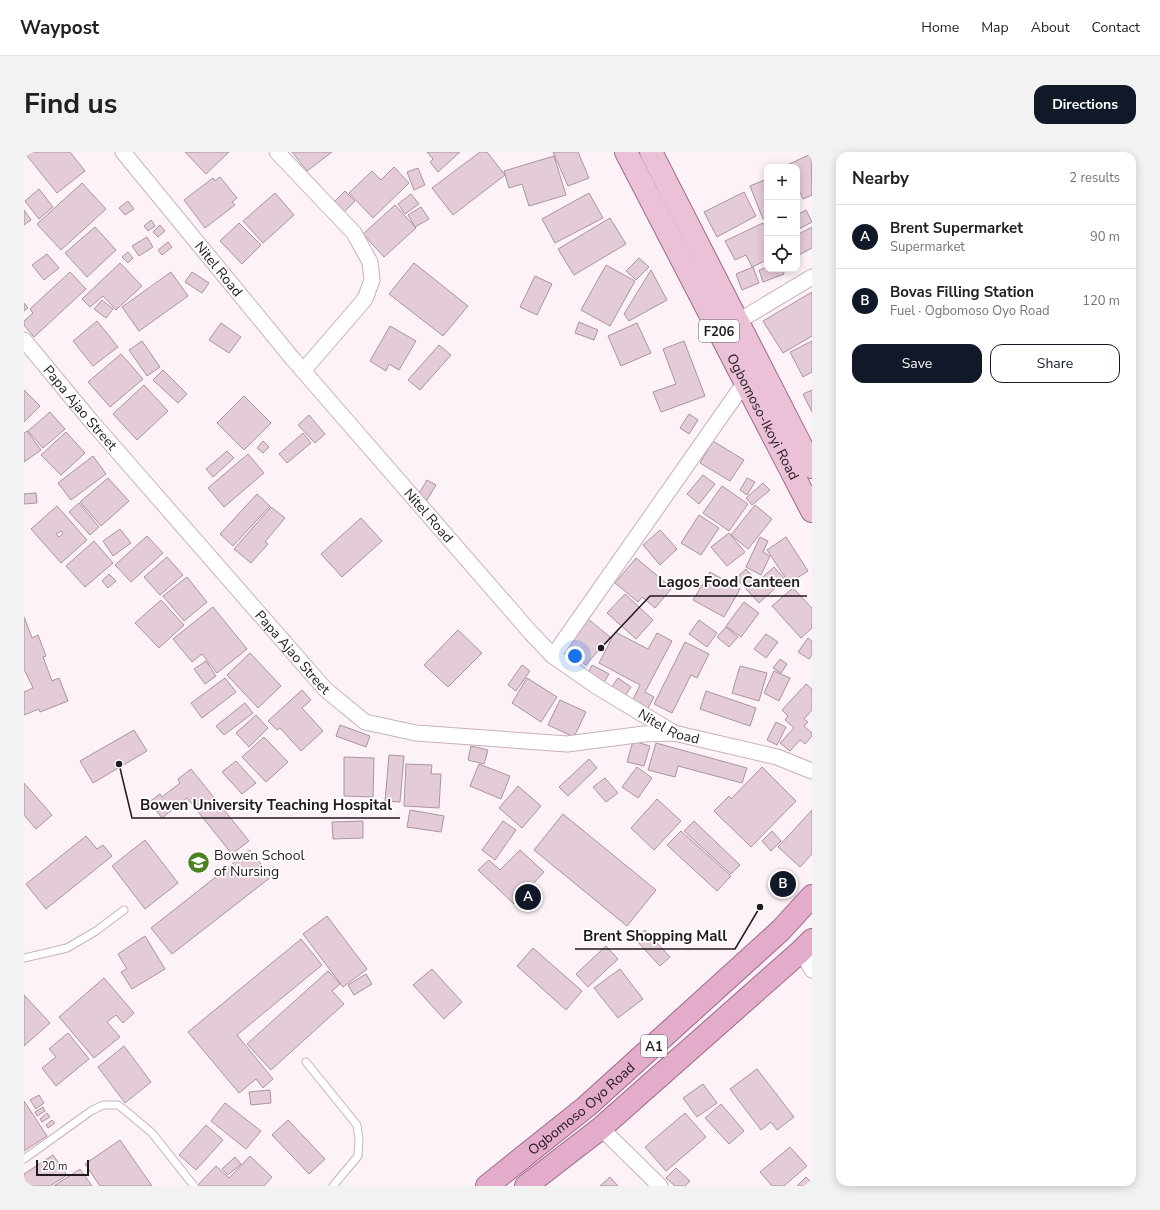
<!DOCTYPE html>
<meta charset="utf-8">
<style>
:root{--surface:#fff;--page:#f2f2f2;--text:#202124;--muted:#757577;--line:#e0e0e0;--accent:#111827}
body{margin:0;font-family:"Nunito Sans",sans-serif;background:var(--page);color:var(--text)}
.controls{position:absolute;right:12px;top:12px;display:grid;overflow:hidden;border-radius:8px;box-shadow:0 2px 10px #0003}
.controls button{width:36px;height:36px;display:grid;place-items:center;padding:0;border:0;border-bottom:1px solid var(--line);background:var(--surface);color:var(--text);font:20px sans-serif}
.scale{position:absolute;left:12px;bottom:10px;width:53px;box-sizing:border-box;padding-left:4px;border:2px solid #221a1e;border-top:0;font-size:11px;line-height:14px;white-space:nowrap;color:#221a1e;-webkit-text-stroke:3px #fff;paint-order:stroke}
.you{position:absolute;left:551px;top:504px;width:14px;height:14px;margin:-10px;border:3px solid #fff;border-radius:50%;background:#1a73e8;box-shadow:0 0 0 6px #1a73e833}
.badge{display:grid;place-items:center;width:26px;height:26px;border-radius:50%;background:var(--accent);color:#fff;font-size:13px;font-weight:700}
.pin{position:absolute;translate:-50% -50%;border:2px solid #fff;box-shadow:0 1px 4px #0006}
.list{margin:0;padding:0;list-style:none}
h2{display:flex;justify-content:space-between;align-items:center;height:52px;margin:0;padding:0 16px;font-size:17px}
h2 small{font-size:13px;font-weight:400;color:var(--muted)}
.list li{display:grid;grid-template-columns:26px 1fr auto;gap:12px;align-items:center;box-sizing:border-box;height:64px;padding:0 16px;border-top:1px solid var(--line)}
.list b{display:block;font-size:15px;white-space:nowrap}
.list p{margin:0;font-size:13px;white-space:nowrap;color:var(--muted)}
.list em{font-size:13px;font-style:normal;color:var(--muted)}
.actions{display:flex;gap:8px;padding:12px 16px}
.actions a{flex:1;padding:9px 0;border:1px solid var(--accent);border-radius:12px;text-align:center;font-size:14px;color:var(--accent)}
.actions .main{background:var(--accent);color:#fff}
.icon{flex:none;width:22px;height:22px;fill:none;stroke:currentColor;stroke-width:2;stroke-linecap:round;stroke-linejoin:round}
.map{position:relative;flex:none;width:788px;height:1034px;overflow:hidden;border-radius:12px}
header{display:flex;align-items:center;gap:24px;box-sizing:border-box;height:56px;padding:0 20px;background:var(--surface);border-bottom:1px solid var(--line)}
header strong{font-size:19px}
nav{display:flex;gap:22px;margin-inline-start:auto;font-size:14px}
.intro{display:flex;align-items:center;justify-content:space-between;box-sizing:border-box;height:96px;padding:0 24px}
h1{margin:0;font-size:28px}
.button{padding:10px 18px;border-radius:12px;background:var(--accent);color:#fff;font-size:14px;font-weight:700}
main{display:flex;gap:24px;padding:0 24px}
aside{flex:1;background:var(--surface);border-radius:12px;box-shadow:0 2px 10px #0003}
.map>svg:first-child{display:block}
.building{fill:#e3cbd7;stroke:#aa94a0;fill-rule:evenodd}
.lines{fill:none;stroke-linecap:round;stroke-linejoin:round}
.service-casing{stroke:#c8b1bd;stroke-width:9}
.minor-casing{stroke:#c8b1bd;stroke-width:17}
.primary-casing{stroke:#9c6b86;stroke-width:24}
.trunk-casing{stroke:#9c6b86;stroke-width:24}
.service{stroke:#fff;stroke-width:7}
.minor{stroke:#fff;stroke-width:15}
.primary{stroke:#ebc1d8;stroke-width:22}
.trunk{stroke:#e4accb;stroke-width:22}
.labels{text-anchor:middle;stroke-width:3.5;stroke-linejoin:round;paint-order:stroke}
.shield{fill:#fff;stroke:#645f62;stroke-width:1}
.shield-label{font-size:13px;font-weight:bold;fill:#221a1e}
.street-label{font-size:14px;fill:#221a1e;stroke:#fff}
.poi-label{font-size:14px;fill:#221a1e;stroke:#fff;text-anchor:start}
.leader{fill:none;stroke:#221a1e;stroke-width:1.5}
.callout-dot{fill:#221a1e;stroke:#fff;stroke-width:1.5}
.callout-label{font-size:15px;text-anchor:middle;font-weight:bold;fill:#221a1e;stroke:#fff;stroke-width:3.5;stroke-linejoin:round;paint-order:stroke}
</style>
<header>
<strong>Waypost</strong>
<nav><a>Home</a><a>Map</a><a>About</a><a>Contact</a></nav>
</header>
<div class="intro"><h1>Find us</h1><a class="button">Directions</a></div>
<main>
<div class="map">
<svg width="788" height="1034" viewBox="0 0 788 1034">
<rect width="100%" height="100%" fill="#fcf2f7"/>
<path class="building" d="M0,0H46L61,19L33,41Z
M161,0H205L182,22Z
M268,0H308L283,19Z
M403,0H436L414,20L406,10L409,7Z
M456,0H463L481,23L429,63L408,36Z
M529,0H554L565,26L544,34Z
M787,2L788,43L779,47L773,34V15H764L763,13Z
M530,4L542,43L505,54L498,32L485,36L480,19Z
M370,15L385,31L349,66L325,41L348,19L357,28Z
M394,16L401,33L390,38L383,20Z
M196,25L213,46L208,50L211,53L181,76L160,48L189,26L191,29Z
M743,27V66L739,67L726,34Z
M58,31L82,57L37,98L13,72Z
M15,37L29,55L15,67L1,49Z
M321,39L331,49L319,61L309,51Z
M720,40L732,64L693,85L680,60Z
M251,41L270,63L239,91L219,69Z
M565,41L579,66L531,91L518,67Z
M387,42L395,52L381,62L374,52Z
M104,49L110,57L101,63L95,56Z
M371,53L392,76L360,105L339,82Z
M397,55L405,67L391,75L384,63Z
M0,58L7,68L0,73Z
M782,58L788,70L773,78V63Z
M586,66L602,92L550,123L534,97Z
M127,68L131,74L124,79L120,74Z
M215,71L237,93L218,112L196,89Z
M739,71L743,78V108L728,115L722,103L711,108L701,89Z
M136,73L141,79L134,85L129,80Z
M71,75L92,98L63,125L41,101Z
M788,75V96L773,104V83Z
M123,85L129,95L115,104L108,94Z
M144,90L148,95L138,103L134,98Z
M104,100L109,106L104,111L98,105Z
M23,102L35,116L20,128L8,113Z
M615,106L625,115L612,128L602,119Z
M96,111L118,134L92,158L79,144L66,155L58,147Z
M390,111L444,154L419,184L365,142Z
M582,113L611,129L586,174L557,158Z
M729,115L735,131L718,138L712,122Z
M743,115V117H759L760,122L739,130L735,118Z
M627,118L643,148L605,169L600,162Z
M46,120L62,137L10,185L0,173V169L9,161L6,157Z
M147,120L164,144L115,179L98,155Z
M168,120L185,131L178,141L161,130Z
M511,124L528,132L513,163L496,155Z
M788,140V184L759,201L739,169Z
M78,148L89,157L82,166L70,157Z
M0,151L4,156L0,159Z
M73,169L94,195L69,214L49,189Z
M555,170L574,178L570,188L551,181Z
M197,171L217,185L205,201L185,188Z
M613,171L627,201L597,214L584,184Z
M366,174L392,189L375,218L365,212L362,219L346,209Z
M118,189L136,215L123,224L105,198Z
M660,189L681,244L637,260L629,240L652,232L639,197Z
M788,189V220L779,225L766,200Z
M415,193L427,203L396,238L384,228Z
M97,202L119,227L86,255L64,230Z
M139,218L163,242L154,251L129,228Z
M120,233L144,259L113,288L89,262Z
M0,238L16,254L0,270Z
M788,238V260L779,242Z
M220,244L247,271L220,298L193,271Z
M26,260L41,277L19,296L4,279Z
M665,262L674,268L665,282L656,276Z
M285,263L301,282L291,291L274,273Z
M3,279L17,298L0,310V281Z
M42,280L61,301L37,323L17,303Z
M279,281L287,291L263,311L255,302Z
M239,289L245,295L239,301L233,296Z
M689,289L720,308L706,329L676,311Z
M203,299L210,306L189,325L182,317Z
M224,302L240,321L200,355L184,336Z
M69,304L82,322L47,348L34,331Z
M679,323L691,332L675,352L663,342Z
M84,326L105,349L77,374L56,350Z
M723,326L731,330L723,343L716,338Z
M403,328L412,333L403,348L394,343Z
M739,331L746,338L728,353L722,346Z
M698,334L724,352L705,379L679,361Z
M12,341L13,351L0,352V342Z
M233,342L246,354L209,394L196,382Z
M55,351L75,375L66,383L45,360Z
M731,353L748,367L724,397L707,383Z
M33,354L63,388L37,411L7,377ZM37,379L39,382L35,385L32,382Z
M247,355L261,366L241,390L244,392L227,411L210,397Z
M675,363L695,376L677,403L657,391Z
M337,366L358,389L318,425L297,402Z
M96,377L107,391L89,404L79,389Z
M636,378L653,397L636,413L619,393Z
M705,381L721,400L703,414L687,395Z
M123,384L139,401L107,430L91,413Z
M736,385L744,389L739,400L746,404L737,423L722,415Z
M762,385L784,419L765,431L743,398Z
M70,389L89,411L61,435L42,414Z
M143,405L159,423L136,443L120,425Z
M612,406L648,436L631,456L618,445L614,450L591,431Z
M750,415L761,427L735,451L712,426L722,417L733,430Z
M686,420L716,437L700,465L669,448Z
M85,422L92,429L84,436L78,429Z
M163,425L183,450L160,469L139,444Z
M769,436L788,456V476L777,486L748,454Z
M601,442L629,468L612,487L583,461Z
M137,448L160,473L135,496L111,471Z
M720,450L735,461L717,485L702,474Z
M189,455L223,497L193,521L178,502L168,510L149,487Z
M0,465L8,486L14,483L22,504L19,505L28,529L35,526L44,549L16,560L15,557L0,563V540L9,536L0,517Z
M563,466L586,485L562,513L539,495Z
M675,468L693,481L683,495L665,482Z
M702,475L714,485L705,495L693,485Z
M434,478L458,501L424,535L400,513Z
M591,480L624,497L633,481L648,489L621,540L630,545L623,558L608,550L616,533L575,511Z
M742,482L754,490L742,506L730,497Z
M784,486L788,489V503L785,507L774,500Z
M661,490L685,502L673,526L667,523L648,561L630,552Z
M226,501L257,534L234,556L203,523Z
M756,507L763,512L757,521L749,516Z
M182,509L192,524L181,532L170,517Z
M498,513L506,519L492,539L484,533Z
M568,513L585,522L579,532L563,523Z
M716,514L743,521L735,549L708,541Z
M750,519L766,526L755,549L740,541Z
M201,526L212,540L178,566L167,551Z
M503,526L533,545L517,570L488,551Z
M594,526L607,535L601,544L587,536Z
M782,532L788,537V558L780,567L784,570L780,574L788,581V584L781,592L776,588L766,599L756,591L770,576L761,568L764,564L758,558Z
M278,538L287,548L278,556L299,579L277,599L256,576L253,578L244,569Z
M682,539L732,556L726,574L676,557Z
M536,548L562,560L550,585L524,573Z
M221,551L229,561L200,583L192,574Z
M232,563L244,576L225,595L212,581Z
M752,570L762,575L753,593L743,588Z
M316,573L346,584L342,595L312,584Z
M110,578L123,599L69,631L56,609Z
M240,585L264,610L242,630L218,605Z
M609,589L626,594L620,614L603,610Z
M632,591L723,616L718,631L654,614L651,625L624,618Z
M447,594L464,598L460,612L444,608Z
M365,603L380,604L376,650L361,649Z
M320,605L350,606L349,645L320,644Z
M565,607L573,616L544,644L535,635Z
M212,609L232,631L218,642L198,620Z
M382,612L408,613L407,622H417L415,656L380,654Z
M455,612L486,624L477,647L446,634Z
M613,615L628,626L614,646L598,635Z
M738,615L772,649L727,695L690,659L705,644L707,647Z
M167,617L225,689L208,702L163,646L138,666L125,650L136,642L138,645L156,631L154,627Z
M581,626L594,641L582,650L569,635Z
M0,631L28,663L12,677L0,663Z
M494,634L517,654L498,676L475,656Z
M633,647L657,669L630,698L607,676Z
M386,658L420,664L417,680L383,675Z
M788,658V702L776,715L754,695Z
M539,662L632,738L603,774L510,698Z
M339,669V686L309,687L308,670Z
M479,669L492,678L471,708L458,698Z
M670,669L716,713L707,722L660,679Z
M657,679L707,724L693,739L643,693Z
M748,679L757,689L747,699L738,689Z
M62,684L73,697L79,693L88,704L22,757L2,732Z
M121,688L154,731L121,757L88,714Z
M226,698L247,725L148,802L127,776Z
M496,698L520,720L490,752L454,718L465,708L476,718Z
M303,764L343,817L319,835L279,782Z
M621,778L646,805L636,814L611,787Z
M121,784L141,817L108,837L97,820L103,817L94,802Z
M277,787L298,813L213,883L249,927L239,936L232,927L215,941L164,880Z
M582,794L594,807L564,835L552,822Z
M509,796L558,839L542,858L493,814Z
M408,817L438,850L420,867L389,833Z
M596,817L619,847L594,866L570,836Z
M304,819L316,832L308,839L320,852L247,918L223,892Z
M342,822L348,832L330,843L324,833Z
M80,826L110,861L99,871L92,863L83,870L96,885L70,906L35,865Z
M0,843L26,871L0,894Z
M44,881L65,907L32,934L18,916L32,905L25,897Z
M100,894L127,930L101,951L74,915Z
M733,917L770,965L753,978L747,970L737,978L706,937Z
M679,932L693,951L673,965L659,946Z
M246,938L247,951L227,953L225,940Z
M15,943L20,951L12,957L6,948Z
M0,949L23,984L0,999Z
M201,951L237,979L222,997L187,969Z
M697,952L720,979L705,992L681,966Z
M19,955L21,959L13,964L11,960Z
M23,961L26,965L18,970L16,967Z
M661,961L682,985L642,1019L621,995Z
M28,968L31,971L24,976L22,973Z
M264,968L301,1007L285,1022L248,983Z
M182,973L199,988L172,1018L155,1003Z
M96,988L128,1034H76L61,1012Z
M766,995L783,1014L760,1034H748L736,1020Z
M29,1003L43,1023L26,1034H5L0,1026V1022Z
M226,1004L248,1025L240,1034H173L192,1014L205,1026Z
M211,1005L217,1012L204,1023L198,1017Z
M652,1016L666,1029L661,1034H651L642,1026Z
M56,1017L68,1034H30Z
M586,1025L594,1034H576Z
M782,1025L788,1031V1034H773Z"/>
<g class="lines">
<defs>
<path id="service" d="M0,806L43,796L72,779L100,758
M282,910L333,973L335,988L334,1004L309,1034
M0,1007L67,959L79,953H94L103,960L128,981L170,1034"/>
<g id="minor">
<path id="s1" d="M99,0L268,206L507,481L529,504L572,534L650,581L753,605L788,619"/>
<path d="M253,0L330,81L346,110L348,128L341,147L279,219"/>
<path d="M713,170L788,125"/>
<path id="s2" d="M0,188L67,269L301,537L341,570L392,581L543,592L620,582L650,581"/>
<path d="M529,504L721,230"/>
<path d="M777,799L788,818"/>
<path d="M577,976L636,1034"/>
</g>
<g id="primary">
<path id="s3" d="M602,0L788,359"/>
<path d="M627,0L788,315"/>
</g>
<g id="trunk">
<path id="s4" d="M463,1034L563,954L757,778L788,744"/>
<path d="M502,1034L577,976L777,799L788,788"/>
</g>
</defs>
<use href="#service" class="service-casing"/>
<use href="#minor" class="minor-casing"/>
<use href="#primary" class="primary-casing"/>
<use href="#trunk" class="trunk-casing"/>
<use href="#service" class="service"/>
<use href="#minor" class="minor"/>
<use href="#primary" class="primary"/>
<use href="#trunk" class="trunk"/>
</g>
<defs>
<symbol id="school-disc" viewBox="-11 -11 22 22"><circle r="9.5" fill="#4a831e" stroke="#fff"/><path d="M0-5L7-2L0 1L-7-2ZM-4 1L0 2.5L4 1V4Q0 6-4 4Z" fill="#fff"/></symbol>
</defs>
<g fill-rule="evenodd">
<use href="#school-disc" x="162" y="698" width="25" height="25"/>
</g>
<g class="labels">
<g class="shield">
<rect x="675" y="168" width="40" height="22" rx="3"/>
<rect x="617" y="883" width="26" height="22" rx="3"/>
</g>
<g class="shield-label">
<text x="695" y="184">F206</text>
<text x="630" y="899">A1</text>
</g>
<g class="street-label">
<text dy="5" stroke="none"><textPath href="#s1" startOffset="151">Nitel Road</textPath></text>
<text dy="5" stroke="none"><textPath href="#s2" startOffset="88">Papa Ajao Street</textPath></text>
<text dy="5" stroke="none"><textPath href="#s3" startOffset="298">Ogbomoso-Ikoyi Road</textPath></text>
<text dy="5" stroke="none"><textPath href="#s1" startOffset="475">Nitel Road</textPath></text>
<text dy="5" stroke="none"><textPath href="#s2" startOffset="412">Papa Ajao Street</textPath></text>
<text dy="5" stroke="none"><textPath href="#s1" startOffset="799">Nitel Road</textPath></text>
<text dy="5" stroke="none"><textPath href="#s4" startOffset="122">Ogbomoso Oyo Road</textPath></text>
</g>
<g class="poi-label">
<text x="190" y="708">Bowen School<tspan x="190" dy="16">of Nursing</tspan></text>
</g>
</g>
<path class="leader" d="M577 496L626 444H783M95 612L108 666H376M736 755L711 797H551"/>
<g class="callout-dot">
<circle cx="577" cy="496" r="4"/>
<circle cx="95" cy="612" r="4"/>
<circle cx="736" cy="755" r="4"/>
</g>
<g class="callout-label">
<text x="705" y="435">Lagos Food Canteen</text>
<text x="242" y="658">Bowen University Teaching Hospital</text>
<text x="631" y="789">Brent Shopping Mall</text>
</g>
</svg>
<div class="controls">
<button>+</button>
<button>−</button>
<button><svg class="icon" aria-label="locate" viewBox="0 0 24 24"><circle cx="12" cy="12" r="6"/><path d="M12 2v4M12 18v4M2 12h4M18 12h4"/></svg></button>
</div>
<div class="scale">20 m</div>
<div class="you"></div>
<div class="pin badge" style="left:504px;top:745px">A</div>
<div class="pin badge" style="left:759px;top:732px">B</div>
</div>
<aside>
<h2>Nearby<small>2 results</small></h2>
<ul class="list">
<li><span class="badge">A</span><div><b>Brent Supermarket</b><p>Supermarket</p></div><em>90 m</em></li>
<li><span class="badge">B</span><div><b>Bovas Filling Station</b><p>Fuel · Ogbomoso Oyo Road</p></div><em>120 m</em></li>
</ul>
<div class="actions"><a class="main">Save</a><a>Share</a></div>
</aside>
</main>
